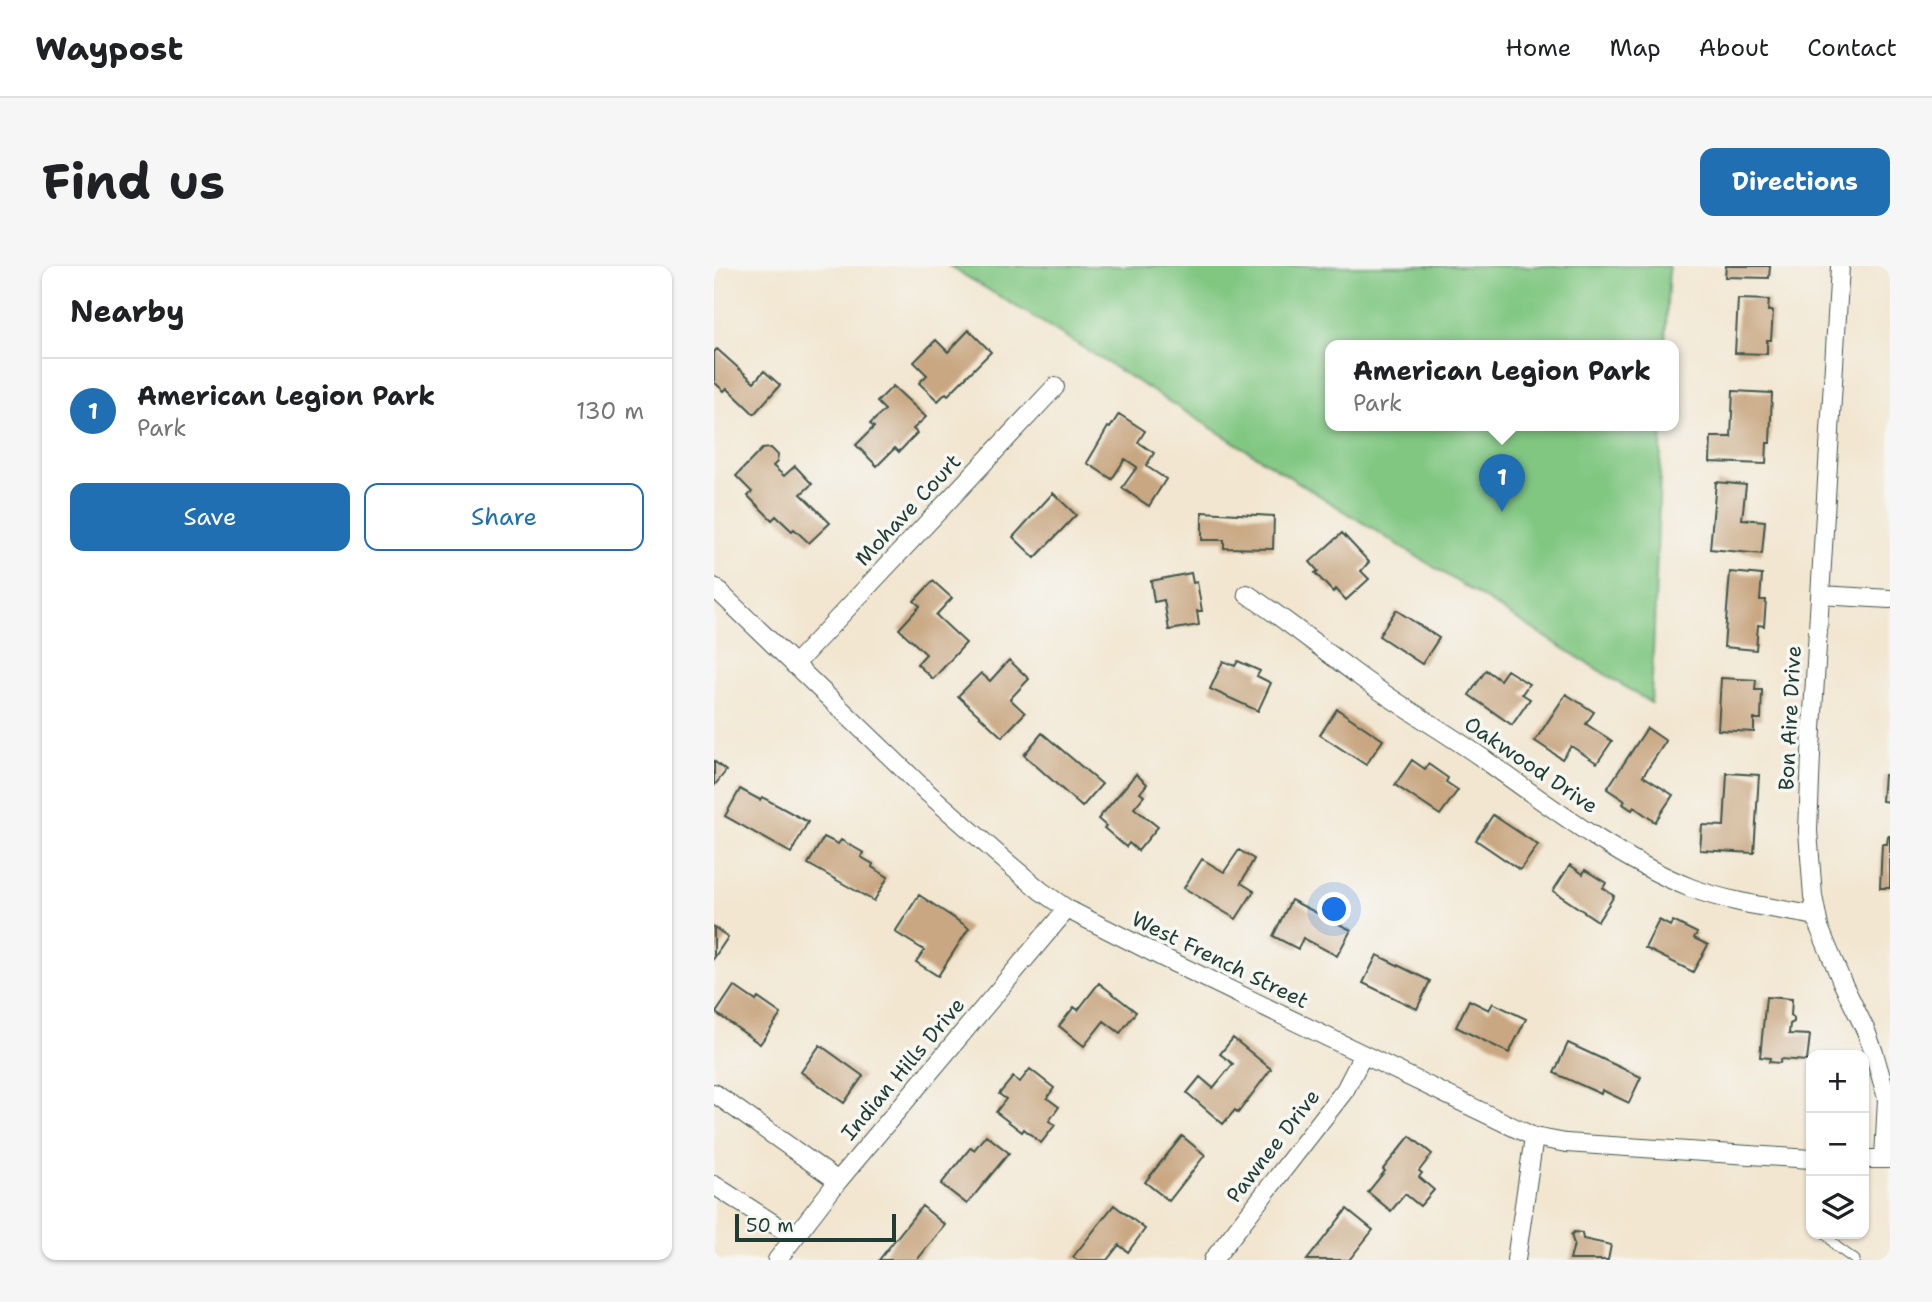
<!DOCTYPE html>
<meta charset="utf-8">
<style>
:root{--surface:#fff;--page:#f6f6f6;--text:#202124;--muted:#757577;--line:#e0e0e0;--accent:#1f6fb2}
body{margin:0;font-family:"Shantell Sans",sans-serif;background:var(--page);color:var(--text)}
.controls{position:absolute;right:21px;bottom:21px;display:grid;overflow:hidden;border-radius:14px;box-shadow:0 2px 5px #0004}
.controls button{width:63px;height:63px;display:grid;place-items:center;padding:0;border:0;border-bottom:2px solid var(--line);background:var(--surface);color:var(--text);font:35px sans-serif}
.scale{position:absolute;left:21px;bottom:18px;width:161px;box-sizing:border-box;padding-left:7px;border:4px solid #1f3d34;border-top:0;font-size:19px;line-height:24px;white-space:nowrap;color:#1f3d34;-webkit-text-stroke:5px #f6f6f2;paint-order:stroke}
.you{position:absolute;left:621px;top:644px;width:24px;height:24px;margin:-18px;border:5px solid #fff;border-radius:50%;background:#1a73e8;box-shadow:0 0 0 10px #1a73e833}
.badge{display:grid;place-items:center;width:46px;height:46px;border-radius:50%;background:var(--accent);color:#fff;font-size:23px;font-weight:700}
.pin{position:absolute;translate:-50% -58px;filter:drop-shadow(0 2px 4px #0008)}
.pin::after{content:'';position:absolute;top:37px;width:24px;height:21px;background:inherit;clip-path:polygon(0 0,100% 0,50% 100%)}
.popup{position:absolute;left:611px;top:74px;width:354px;height:91px;box-sizing:border-box;display:grid;place-content:center;border-radius:14px;background:var(--surface);filter:drop-shadow(0 2px 5px #0005);font-size:23px;white-space:nowrap;color:var(--muted)}
.popup b{font-size:26px;color:var(--text)}
.popup::after{content:'';position:absolute;left:50%;top:100%;margin-left:-14px;border:14px solid transparent;border-top-color:var(--surface)}
.list{margin:0;padding:0;list-style:none}
h2{display:flex;justify-content:space-between;align-items:center;height:91px;margin:0;padding:0 28px;font-size:30px}
h2 small{font-size:23px;font-weight:400;color:var(--muted)}
.list li{display:grid;grid-template-columns:46px 1fr auto;gap:21px;align-items:center;box-sizing:border-box;height:105px;padding:0 28px;border-top:2px solid var(--line)}
.list b{display:block;font-size:26px;white-space:nowrap}
.list p{margin:0;font-size:23px;white-space:nowrap;color:var(--muted)}
.list em{font-size:23px;font-style:normal;color:var(--muted)}
.actions{display:flex;gap:14px;padding:21px 28px}
.actions a{flex:1;padding:16px 0;border:2px solid var(--accent);border-radius:14px;text-align:center;font-size:24px;color:var(--accent)}
.actions .main{background:var(--accent);color:#fff}
.icon{flex:none;width:38px;height:38px;fill:none;stroke:currentColor;stroke-width:2;stroke-linecap:round;stroke-linejoin:round}
.map{position:relative;flex:none;width:1176px;height:994px;overflow:hidden;border-radius:14px}
header{display:flex;align-items:center;gap:42px;box-sizing:border-box;height:98px;padding:0 35px;background:var(--surface);border-bottom:2px solid var(--line)}
header strong{font-size:33px}
nav{display:flex;gap:38px;margin-inline-start:auto;font-size:24px}
.intro{display:flex;align-items:center;justify-content:space-between;box-sizing:border-box;height:168px;padding:0 42px}
h1{margin:0;font-size:49px}
.button{padding:18px 32px;border-radius:14px;background:var(--accent);color:#fff;font-size:24px;font-weight:700}
main{display:flex;gap:42px;padding:0 42px}
aside{flex:1;background:var(--surface);border-radius:14px;box-shadow:0 2px 5px #0004}
.map>svg:first-child{display:block}
.green{fill:#81c782;stroke:#50825b;stroke-width:2}
.building{fill:#c9a782}
.lines{fill:none;stroke-linecap:round;stroke-linejoin:round}
.service-casing{stroke:#3f564b;stroke-width:11}
.minor-casing{stroke:#3f564b;stroke-width:20}
.service{stroke:#fff;stroke-width:9}
.minor{stroke:#fff;stroke-width:18}
.labels{text-anchor:middle;stroke-width:7;stroke-linejoin:round;paint-order:stroke}
.street-label{font-size:21px;fill:#1f3d34;stroke:#f6f6f2}
</style>
<header>
<strong>Waypost</strong>
<nav><a>Home</a><a>Map</a><a>About</a><a>Contact</a></nav>
</header>
<div class="intro"><h1>Find us</h1><a class="button">Directions</a></div>
<main>
<aside>
<h2>Nearby<small></small></h2>
<ul class="list">
<li><span class="badge">1</span><div><b>American Legion Park</b><p>Park</p></div><em>130 m</em></li>
</ul>
<div class="actions"><a class="main">Save</a><a>Share</a></div>
</aside>
<div class="map">
<svg width="1176" height="994" viewBox="0 0 1176 994">
<rect width="100%" height="100%" fill="#f6f6f2"/>
<filter id="ink" filterUnits="userSpaceOnUse"><feTurbulence type="fractalNoise" baseFrequency=".0143" numOctaves="2"/><feDisplacementMap in="SourceGraphic" scale="14" xChannelSelector="R" yChannelSelector="G"/><feConvolveMatrix kernelMatrix="1 2 1 2 8 2 1 2 1" color-interpolation-filters="sRGB"/></filter>
<filter id="wash" filterUnits="userSpaceOnUse"><feTurbulence type="fractalNoise" baseFrequency=".00686" numOctaves="4" result="noise"/><feDisplacementMap in="SourceGraphic" scale="28" xChannelSelector="R" yChannelSelector="G"/><feGaussianBlur stdDeviation="1.57" result="paint"/><feColorMatrix in="noise" values="0 0 0 0 0 0 0 0 0 0 0 0 0 0 0 0 0 1.4 0 .05"/><feComposite in="paint" operator="in"/></filter>
<g filter="url(#wash)">
<rect width="100%" height="100%" fill="#f2e6d0"/>
<path class="green" d="M235,0H955L951,80H616V160H948L937,437L328,56Z"/>
<g id="blocks">
<path class="building" d="M1012,0H1056L1055,12L1011,11Z
M1024,33L1055,34L1054,45H1059L1057,74H1053V88L1021,87Z
M255,64L277,86L234,129L232,127L224,135L205,117L213,109L200,96L222,74L234,86Z
M3,83L40,116L50,105L66,119L40,148L13,122L10,125L0,116V86Z
M179,120L212,151L199,163L203,167L185,186L181,182L163,200L142,179L160,161L156,158L171,144L163,136Z
M1019,125L1058,127L1056,177H1053L1052,198L996,196L997,171H1017Z
M405,148L431,165L424,176L440,187L432,200L452,213L435,240L408,222L423,201L411,193L398,213L373,197L394,161L396,162Z
M57,182L64,189L63,196L59,200L70,210L81,200L98,218L87,228L116,257L95,277L80,263L78,265L62,250L58,254L34,230L38,226L22,210L48,183Z
M1002,216L1032,219L1028,253L1051,255L1048,288L996,283Z
M339,227L362,249L321,292L299,271Z
M488,246L560,250L559,283L510,282V274H488Z
M628,267L655,296L647,305L655,313L632,334L622,323L619,326L601,307L604,305L596,296Z
M1016,306L1048,309L1046,334H1052L1050,360L1044,359L1042,384L1010,381Z
M477,307L479,317L483,316L488,345H483L485,359L455,364L450,334L440,336L437,315Z
M219,315L238,332L222,349L252,377L219,413L203,398L212,388L185,363L206,340L200,335Z
M682,344L725,372L708,398L665,370Z
M295,394L315,413L296,433L311,447L288,471L244,430L267,407L276,415Z
M509,395L521,400L524,395L546,405L543,410L557,417L544,445L496,423Z
M772,404L786,414L793,404L815,418L808,428L816,433L798,459L755,429Z
M1007,412L1042,414L1041,424H1048L1047,453H1040V466L1004,464Z
M852,428L880,446L872,458L898,475L883,497L857,480L848,493L821,475Z
M623,443L669,474L652,499L606,469Z
M933,462L952,475L929,510L959,529L941,556L920,541L918,544L909,538L911,535L893,523Z
M328,467L388,518L368,541L310,489Z
M698,494L711,503L714,498L734,512L732,516L744,524L726,549L681,519Z
M0,495L12,505L0,520Z
M1013,507L1045,509L1040,587L986,584L988,559L1010,560Z
M422,508L433,518L426,527L430,530L420,542L444,561L424,585L415,577L412,581L390,562L392,560L384,553Z
M1170,509L1176,510V536L1168,535Z
M26,523L46,534L48,531L94,556L77,587L11,550Z
M779,549L824,579L806,604L762,574Z
M1174,570H1176V622H1166L1168,578H1173Z
M110,571L124,578L127,574L150,587L147,591L159,598L158,601L174,611L160,635L94,598Z
M525,584L540,593L527,617L540,625L522,653L470,622L488,593L510,606Z
M856,599L869,608L871,604L892,617L889,622L900,630L884,655L839,625Z
M205,629L255,662L224,710L202,696L210,684L181,666Z
M577,634L637,664L623,690L589,672L584,683L559,670Z
M945,654L956,660L959,655L983,667L980,672L994,679L979,706L931,682Z
M0,661L14,671L0,692Z
M663,689L716,715L703,743L649,717Z
M385,717L422,746L406,767L390,755L370,780L345,760L360,741L364,744Z
M20,720L42,735L44,732L67,748L46,778L2,747Z
M1052,731L1078,733L1077,749L1080,752V756L1076,758L1075,768L1096,769L1093,795L1067,793L1066,797L1055,796L1056,792L1046,791Z
M755,734L775,744L779,737L812,753L795,787L742,761Z
M519,772L557,803L524,847L521,844L509,858L473,827L486,811L499,822L519,798L506,788Z
M854,777L927,811L915,837L888,824L887,828L840,807Z
M106,779L149,810L130,837L87,806Z
M316,803L340,822L333,832L345,841L335,855L341,859L327,877L310,863L308,866L282,846L292,833L285,828L299,811L306,816Z
M272,869L295,887L253,938L227,918L257,881L260,884Z
M468,870L491,889L455,935L431,916Z
M696,870L718,888L705,905L708,907L705,911L720,924L706,940L691,928L677,945L654,926L671,905L669,903Z
M400,939L431,963L414,986L405,979L393,994H363L359,991Z
M208,940L231,959L203,994H165Z
M633,943L659,964L635,994H593Z
M860,966L868,967L869,973L897,979L894,994H856L860,978L857,969Z"/>
</g>
</g>
<g filter="url(#ink)">
<use href="#blocks" fill-opacity="0" stroke="#3f564b" stroke-width="2"/>
<g class="lines">
<defs>
<path id="service" d="M1112,968L1123,981L1141,994"/>
<path id="minor" d="M1126,0L1098,463L1094,565L1099,630L1105,661L1128,716L1152,765L1160,787L1173,832L1170,893
M0,321L214,527L296,599L327,625L353,643L450,692L820,871L852,877L1097,893
M533,328C572,354 608,383 645,410C687,441 732,466 774,496C835,540 908,595 977,622C1017,637 1061,642 1102,650
M1106,329L1176,333
M80,399L341,121
M0,827L124,915
M1150,893H1176
M0,919L80,971
M63,994L124,915L353,643
M499,994L631,824L649,789
M802,994L820,871"/>
</defs>
<use href="#service" class="service-casing"/>
<use href="#minor" class="minor-casing"/>
<use href="#service" class="service"/>
<use href="#minor" class="minor"/>
</g>
</g>
<g class="labels">
<g class="street-label">
<text transform="translate(194 244) rotate(-47)" y="7">Mohave Court</text>
<text transform="translate(1076 452) rotate(-87)" y="7">Bon Aire Drive</text>
<text transform="translate(817 499) rotate(34)" y="7">Oakwood Drive</text>
<text transform="translate(506 694) rotate(26)" y="7">West French Street</text>
<text transform="translate(189 803) rotate(-50)" y="7">Indian Hills Drive</text>
<text transform="translate(559 880) rotate(-52)" y="7">Pawnee Drive</text>
</g>
</g>
</svg>
<div class="controls">
<button>+</button>
<button>−</button>
<button><svg class="icon" aria-label="layers" viewBox="0 0 24 24"><path d="M12 4l9 5-9 5-9-5zM3 14l9 5 9-5"/></svg></button>
</div>
<div class="scale">50 m</div>
<div class="you"></div>
<div class="pin badge" style="left:788px;top:246px">1</div>
<div class="popup"><b>American Legion Park</b>Park</div>
</div>
</main>
